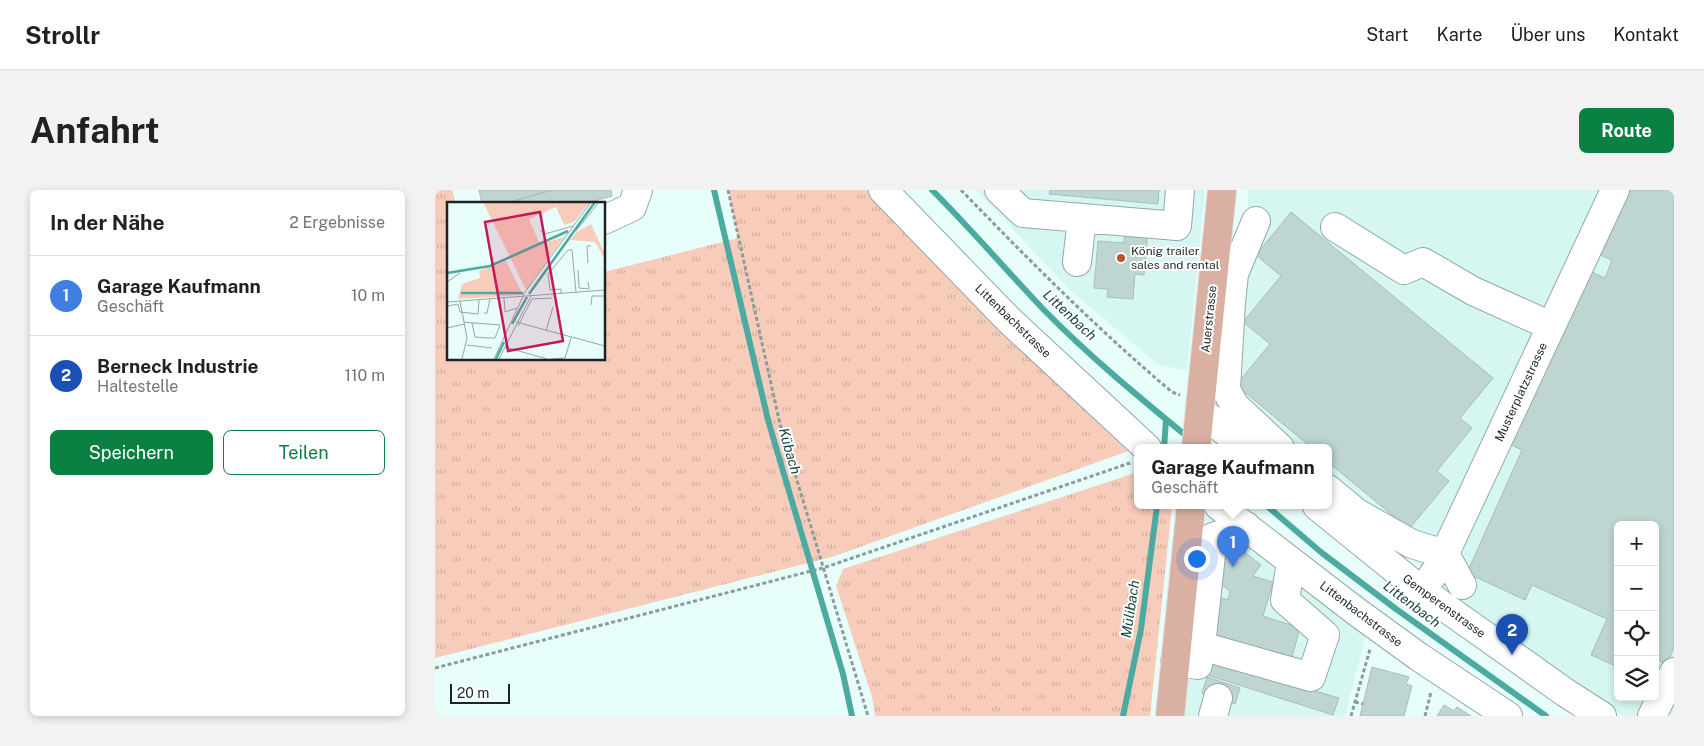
<!DOCTYPE html>
<html lang="de">
<meta charset="utf-8">
<style>
:root{--surface:#fff;--page:#f2f2f2;--text:#202124;--muted:#757577;--line:#e0e0e0;--accent:#0b8043}
body{margin:0;font-family:"Public Sans",sans-serif;background:var(--page);color:var(--text)}
.controls{position:absolute;right:15px;bottom:15px;display:grid;overflow:hidden;border-radius:8px;box-shadow:0 2px 8px #0003}
.controls button{width:45px;height:45px;display:grid;place-items:center;padding:0;border:0;border-bottom:1px solid var(--line);background:var(--surface);color:var(--text);font:25px sans-serif}
.scale{position:absolute;left:15px;bottom:12px;width:60px;box-sizing:border-box;padding-left:5px;border:2px solid #1c2524;border-top:0;font-size:14px;line-height:18px;white-space:nowrap;color:#1c2524;-webkit-text-stroke:4px #fff;paint-order:stroke}
.you{position:absolute;left:761px;top:368px;width:18px;height:18px;margin:-12px;border:4px solid #fff;border-radius:50%;background:#1a73e8;box-shadow:0 0 0 8px #1a73e833}
.badge{display:grid;place-items:center;width:32px;height:32px;border-radius:50%;background:var(--accent);color:#fff;font-size:16px;font-weight:700}
.pin{position:absolute;translate:-50% -41px;filter:drop-shadow(0 1px 2px #0008)}
.pin::after{content:'';position:absolute;top:26px;width:18px;height:15px;background:inherit;clip-path:polygon(0 0,100% 0,50% 100%)}
.popup{position:absolute;left:699px;top:254px;width:198px;height:65px;box-sizing:border-box;display:grid;place-content:center;border-radius:8px;background:var(--surface);filter:drop-shadow(0 1px 4px #0005);font-size:16px;white-space:nowrap;color:var(--muted)}
.popup b{font-size:19px;color:var(--text)}
.popup::after{content:'';position:absolute;left:50%;top:100%;margin-left:-10px;border:10px solid transparent;border-top-color:var(--surface)}
.list{margin:0;padding:0;list-style:none}
h2{display:flex;justify-content:space-between;align-items:center;height:65px;margin:0;padding:0 20px;font-size:21px}
h2 small{font-size:16px;font-weight:400;color:var(--muted)}
.list li{display:grid;grid-template-columns:32px 1fr auto;gap:15px;align-items:center;box-sizing:border-box;height:80px;padding:0 20px;border-top:1px solid var(--line)}
.list b{display:block;font-size:19px;white-space:nowrap}
.list p{margin:0;font-size:16px;white-space:nowrap;color:var(--muted)}
.list em{font-size:16px;font-style:normal;color:var(--muted)}
.actions{display:flex;gap:10px;padding:15px 20px}
.actions a{flex:1;padding:11px 0;border:1px solid var(--accent);border-radius:8px;text-align:center;font-size:18px;color:var(--accent)}
.actions .main{background:var(--accent);color:#fff}
.icon{flex:none;width:28px;height:28px;fill:none;stroke:currentColor;stroke-width:2;stroke-linecap:round;stroke-linejoin:round}
.map{position:relative;flex:none;width:1239px;height:526px;overflow:hidden;border-radius:8px}
header{display:flex;align-items:center;gap:30px;box-sizing:border-box;height:70px;padding:0 25px;background:var(--surface);border-bottom:1px solid var(--line)}
header strong{font-size:24px}
nav{display:flex;gap:28px;margin-inline-start:auto;font-size:18px}
.intro{display:flex;align-items:center;justify-content:space-between;box-sizing:border-box;height:120px;padding:0 30px}
h1{margin:0;font-size:35px}
.button{padding:12px 22px;border-radius:8px;background:var(--accent);color:#fff;font-size:18px;font-weight:700}
main{display:flex;gap:30px;padding:0 30px}
aside{flex:1;background:var(--surface);border-radius:8px;box-shadow:0 2px 8px #0003}
.map>svg:first-child{display:block}
.built{fill:#d5f6f1;fill-rule:evenodd}
.grass{fill:url(#grass-tufts)}
.lines{fill:none;stroke-linecap:round;stroke-linejoin:round}
.stream{stroke:#4caba1;stroke-width:6}
.building{fill:#bed5d1;stroke:#a8beba}
.minor-casing{stroke:#93a9a5;stroke-width:30}
.major-casing{stroke:#dbdcdc;stroke-width:30}
.path{stroke:#8c9c9a;stroke-width:3;stroke-dasharray:4 2.5;stroke-linecap:butt}
.minor{stroke:#fff;stroke-width:28}
.major{stroke:#d9b0a1;stroke-width:28}
.poi-dot{fill:#bb542a;stroke:#fff;stroke-width:2}
.labels{text-anchor:middle;stroke-width:4;stroke-linejoin:round;paint-order:stroke}
.poi-label{font-size:12px;fill:#1c2524;stroke:#fff;text-anchor:start}
.street-label{font-size:12px;fill:#1c2524;stroke:#fff}
.water-label{font-size:14px;font-style:italic;fill:#1a4541;stroke:#fff}
.inset-river{fill:none;stroke:#4caba1;stroke-width:2.5}
.inset-road{fill:none;stroke:#96a7a5;stroke-width:1}
.view{fill:#c2185b;fill-opacity:0.15;stroke:#c2185b;stroke-width:2.5}
.inset-edge{fill:none;stroke:#1c2524;stroke-width:2.5}
</style>
<header>
<strong>Strollr</strong>
<nav><a>Start</a><a>Karte</a><a>Über uns</a><a>Kontakt</a></nav>
</header>
<div class="intro"><h1>Anfahrt</h1><a class="button">Route</a></div>
<main>
<aside>
<h2>In der Nähe<small>2 Ergebnisse</small></h2>
<ul class="list">
<li><span class="badge" style="background:#3f7fe0">1</span><div><b>Garage Kaufmann</b><p>Geschäft</p></div><em>10 m</em></li>
<li><span class="badge" style="background:#1a4fb4">2</span><div><b>Berneck Industrie</b><p>Haltestelle</p></div><em>110 m</em></li>
</ul>
<div class="actions"><a class="main">Speichern</a><a>Teilen</a></div>
</aside>
<div class="map">
<svg width="1239" height="526" viewBox="0 0 1239 526">
<defs>
<pattern id="grass-tufts" width="24" height="20" patternUnits="userSpaceOnUse" patternTransform="scale(1.25)"><rect width="24" height="20" fill="#f8ccbb"/><path d="M3 7l-1-3M5 7V3M7 7l1-3M15 17l-1-3M17 17v-4M19 17l1-3" fill="none" stroke="#d4afa1"/></pattern>
</defs>
<rect width="100%" height="100%" fill="#e7fefb"/>
<path class="built" d="M541,0H770L752,181L722,174L635,100Z
M814,0H1239V526H1188L1016,404L893,293V258H855L795,204ZM1183,335H1220V507H1183Z
M756,316H784L935,430L910,526H735Z"/>
<path class="grass" d="M0,0H17L21,14H14V169H169V82L303,48L293,0H436L699,259L397,367L0,468Z
M703,282V316H737L715,526H440L437,507L401,396L408,379Z"/>
<g class="lines">
<path class="stream" d="M279,0L333,230L408,484L417,526
M497,0C536,39 571,80 609,120C654,166 705,208 755,249
M729,258L731,230
M832,316L887,363L961,419L1111,526
M688,526L706,439L722,316"/>
</g>
<path class="building" d="M44,0H117L68,14H47Z
M117,0H176L177,6L149,14H68Z
M615,0H724L723,14L614,4Z
M1192,0H1239V458L1232,474L1220,469V335H1183V477L1156,465L1172,429L1097,395L1090,410L1032,383L1087,260L1072,253L1150,79L1170,88L1177,70L1163,64Z
M856,22L1058,188L1025,228L1037,238L1002,281L1014,291L974,339L893,272V258H877L801,195L835,154L808,132L846,86L821,65Z
M690,39L713,41L709,85L700,84L698,109L672,107L673,99L659,98L663,51L689,53Z
M803,357L826,375L818,386L838,392L828,426L865,438L855,474L780,451L781,443L764,438L774,404L793,410L795,401L778,389L780,366Z
M774,469L904,508L898,525L769,484Z
M937,477L974,487L971,494L977,496L969,526H925Z
M772,487L805,498L800,514L767,503Z
M1009,515L1019,521L1022,517L1036,526H1002Z"/>
<g class="lines">
<defs>
<path id="minor" d="M448,0L574,130L712,258
M564,0L588,23L742,36L745,0
M169,30L197,17L203,0
M821,31L799,84L796,113L791,199L799,215L845,258
M900,37L969,80L988,72L1038,101L1116,136
M642,72L647,28
M765,220L810,258
M893,299L922,323L977,354L1010,364L1027,395
M784,316L922,422L984,467L1073,526
M882,316L987,401L1131,503L1167,526
M987,401L1004,376L1180,0
M766,456L778,347L811,336
M740,472L763,475L766,456L876,487L890,445L850,410L856,372
M778,526L783,508
M1217,526L1239,482"/>
<path id="major" d="M761,258L787,0
M735,526L756,316"/>
</defs>
<use href="#minor" class="minor-casing"/>
<use href="#major" class="major-casing"/>
<path class="path" d="M293,0L345,234L433,526
M526,0C594,70 662,139 737,202L745,205
M0,478L388,378L695,273
M920,512L928,514
M916,526L935,459
M990,526L996,502"/>
<use href="#minor" class="minor"/>
<use href="#major" class="major"/>
</g>
<circle class="poi-dot" cx="686" cy="68" r="5"/>
<g class="labels">
<g class="poi-label">
<text x="696" y="65">König trailer<tspan x="696" dy="14">sales and rental</tspan></text>
</g>
<g class="street-label">
<text transform="translate(774 129) rotate(-84)" y="4">Auerstrasse</text>
<text transform="translate(578 131) rotate(44)" y="4">Littenbachstrasse</text>
<text transform="translate(1086 202) rotate(-65)" y="4">Musterplatzstrasse</text>
<text transform="translate(1009 416) rotate(36)" y="4">Gemperenstrasse</text>
<text transform="translate(926 424) rotate(37)" y="4">Littenbachstrasse</text>
</g>
<g class="water-label">
<text transform="translate(635 125) rotate(43)" y="5">Littenbach</text>
<text transform="translate(355 261) rotate(74)" y="5">Kübach</text>
<text transform="translate(977 414) rotate(37)" y="5">Littenbach</text>
<text transform="translate(695 419) rotate(-81)" y="5">Mülibach</text>
</g>
</g>
<g transform="translate(12 12)">
<rect width="158" height="158" fill="#e7fefb"/>
<path d="M36,0H143L127,20L117,23L109,5L82,17L93,42L117,35L79,88ZM144,22L157,50V55L148,40L123,38L130,30ZM59,59L76,93L11,97L15,82L33,76L32,69Z" fill="#f8ccbb"/>
<path class="inset-river" d="M0,71L43,64L121,29M14,91H76M82,92L148,0M65,122L80,95M49,157L57,140"/>
<path class="inset-road" d="M93,28L98,32L126,24M129,29L152,0M141,61L140,44H144M131,68L132,86L142,87L141,80M0,80L13,71M114,91V87L103,88L101,72L121,48H125L129,90M57,96L58,110L70,106M13,99L20,136L15,157M0,100L158,88M144,103L145,94H158M1,104L11,102L13,110L31,112L32,98M37,111H40L43,97M17,120L25,121H28L53,123L48,136H41L28,135L25,121M69,120L158,144M71,124L85,97L105,96M0,126L18,122M99,129L106,105M20,143L45,146M58,145L100,157M47,157L78,90L144,0M52,157L84,94M104,157L118,156L124,136"/>
<path class="view" d="M93,10L116,139L61,149L38,20Z"/>
<rect width="158" height="158" class="inset-edge"/>
</g>
</svg>
<div class="controls">
<button>+</button>
<button>−</button>
<button><svg class="icon" aria-label="locate" viewBox="0 0 24 24"><circle cx="12" cy="12" r="6"/><path d="M12 2v4M12 18v4M2 12h4M18 12h4"/></svg></button>
<button><svg class="icon" aria-label="layers" viewBox="0 0 24 24"><path d="M12 4l9 5-9 5-9-5zM3 14l9 5 9-5"/></svg></button>
</div>
<div class="scale">20 m</div>
<div class="you"></div>
<div class="pin badge" style="left:798px;top:377px;background:#3f7fe0">1</div>
<div class="popup"><b>Garage Kaufmann</b>Geschäft</div>
<div class="pin badge" style="left:1077px;top:465px;background:#1a4fb4">2</div>
</div>
</main>
